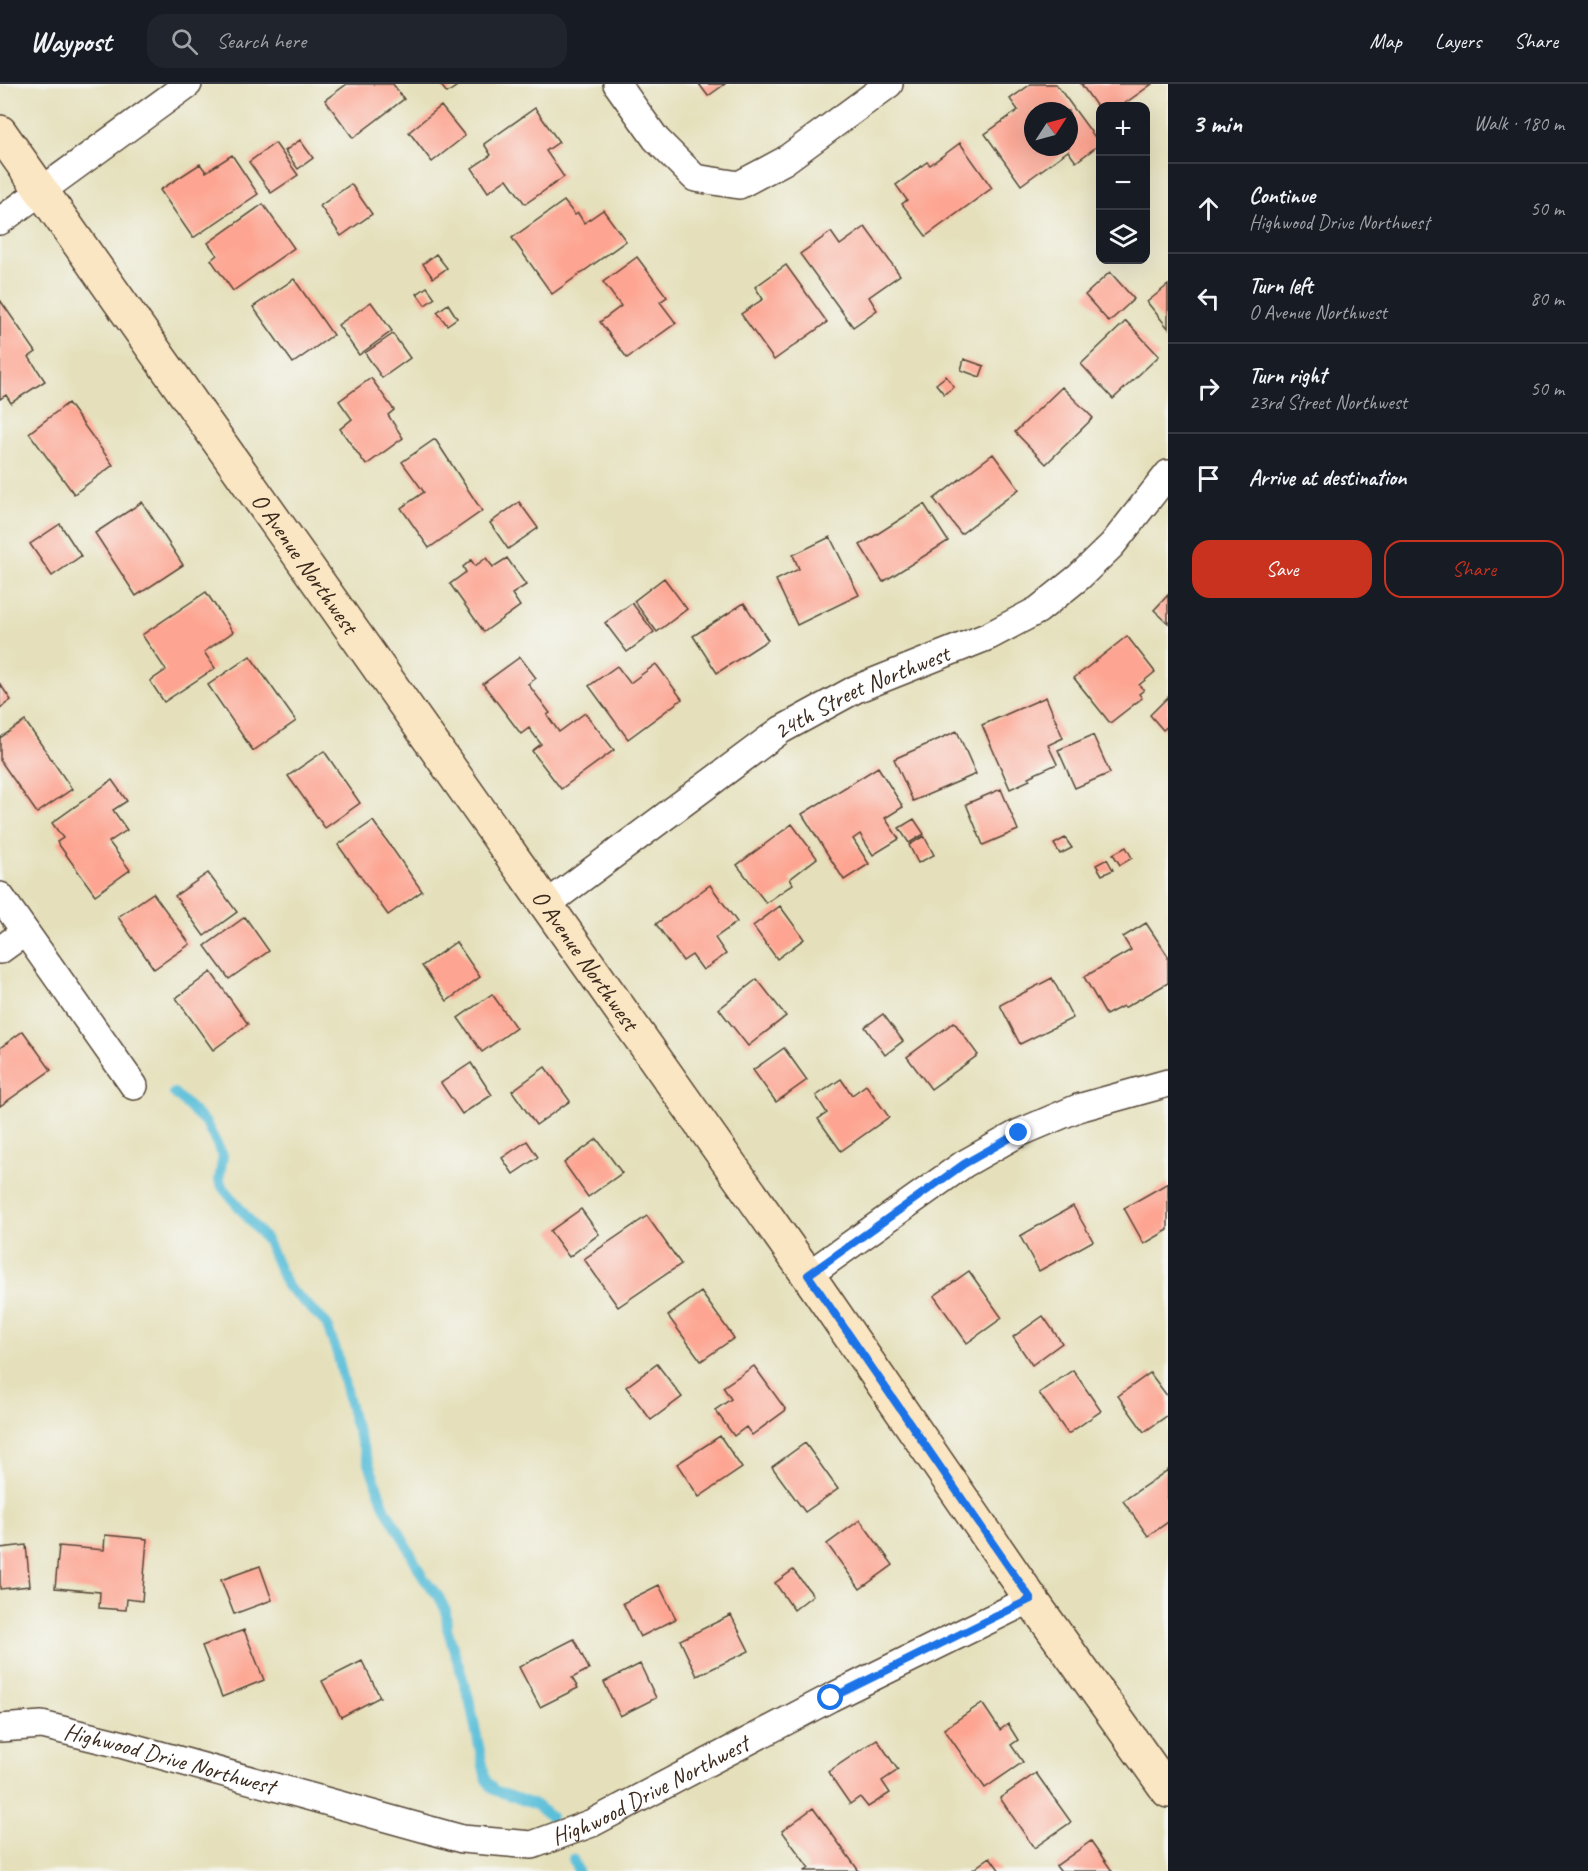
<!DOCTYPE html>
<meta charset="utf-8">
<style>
:root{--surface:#171b24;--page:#20242c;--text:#f1f3f6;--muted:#9ea1a6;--line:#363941;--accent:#c8321e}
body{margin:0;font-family:Caveat,sans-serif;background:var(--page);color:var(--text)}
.controls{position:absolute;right:18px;top:18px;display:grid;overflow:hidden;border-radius:12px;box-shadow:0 6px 24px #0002}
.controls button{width:54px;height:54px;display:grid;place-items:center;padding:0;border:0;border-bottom:2px solid var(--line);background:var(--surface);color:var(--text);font:30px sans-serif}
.compass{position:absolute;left:1024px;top:18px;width:54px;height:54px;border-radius:50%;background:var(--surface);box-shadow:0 6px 24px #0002;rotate:54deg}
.stop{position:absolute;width:18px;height:18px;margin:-14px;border:4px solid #1a73e8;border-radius:50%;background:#fff}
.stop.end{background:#1a73e8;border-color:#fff;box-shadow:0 2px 6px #0008}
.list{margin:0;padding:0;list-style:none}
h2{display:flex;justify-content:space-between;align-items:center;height:78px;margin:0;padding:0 24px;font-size:26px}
h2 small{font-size:20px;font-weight:400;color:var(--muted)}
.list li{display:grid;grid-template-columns:39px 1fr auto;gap:18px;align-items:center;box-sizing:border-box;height:90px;padding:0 24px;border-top:2px solid var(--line)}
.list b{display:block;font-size:22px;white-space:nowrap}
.list p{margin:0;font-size:20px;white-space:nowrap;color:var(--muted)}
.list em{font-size:20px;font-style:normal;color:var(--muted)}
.actions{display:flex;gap:12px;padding:18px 24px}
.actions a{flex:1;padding:14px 0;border:2px solid var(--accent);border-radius:18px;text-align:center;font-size:21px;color:var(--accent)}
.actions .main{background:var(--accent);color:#fff}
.icon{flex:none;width:33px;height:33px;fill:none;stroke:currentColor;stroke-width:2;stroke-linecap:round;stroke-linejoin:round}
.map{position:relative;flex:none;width:1168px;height:1787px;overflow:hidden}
header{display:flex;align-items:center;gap:36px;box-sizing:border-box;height:84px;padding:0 30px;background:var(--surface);border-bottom:2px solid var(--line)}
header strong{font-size:28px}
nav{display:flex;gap:33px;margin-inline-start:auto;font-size:21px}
.search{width:420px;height:54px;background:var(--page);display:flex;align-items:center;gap:15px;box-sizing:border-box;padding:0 21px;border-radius:18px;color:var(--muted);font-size:22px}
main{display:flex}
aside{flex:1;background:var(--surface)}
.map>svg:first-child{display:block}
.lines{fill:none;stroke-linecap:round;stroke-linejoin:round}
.stream{stroke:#5bbfd9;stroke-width:10}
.building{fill:#fda592;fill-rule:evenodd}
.street-casing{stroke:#544536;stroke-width:30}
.secondary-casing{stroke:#544536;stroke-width:36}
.street{stroke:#fff;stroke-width:27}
.secondary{stroke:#fbe6c3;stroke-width:33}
.route{stroke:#1a73e8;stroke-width:8}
.labels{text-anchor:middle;stroke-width:4.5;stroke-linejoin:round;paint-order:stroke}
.street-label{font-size:24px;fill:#3b2a1e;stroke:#f6f6f2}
</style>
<header>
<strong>Waypost</strong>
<div class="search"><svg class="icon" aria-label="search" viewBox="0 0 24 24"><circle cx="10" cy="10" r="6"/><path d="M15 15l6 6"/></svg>Search here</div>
<nav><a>Map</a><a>Layers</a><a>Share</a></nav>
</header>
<main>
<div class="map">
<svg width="1168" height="1787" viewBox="0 0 1168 1787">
<rect width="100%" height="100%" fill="#f6f6f2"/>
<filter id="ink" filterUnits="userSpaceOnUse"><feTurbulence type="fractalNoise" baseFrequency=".0167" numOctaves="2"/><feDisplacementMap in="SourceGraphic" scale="12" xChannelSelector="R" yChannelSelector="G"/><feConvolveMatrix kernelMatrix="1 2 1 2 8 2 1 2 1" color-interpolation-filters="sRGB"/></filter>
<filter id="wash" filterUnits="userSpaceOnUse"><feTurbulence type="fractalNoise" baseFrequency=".008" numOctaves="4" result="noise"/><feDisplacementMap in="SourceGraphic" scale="24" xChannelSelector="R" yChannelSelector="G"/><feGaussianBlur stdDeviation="1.35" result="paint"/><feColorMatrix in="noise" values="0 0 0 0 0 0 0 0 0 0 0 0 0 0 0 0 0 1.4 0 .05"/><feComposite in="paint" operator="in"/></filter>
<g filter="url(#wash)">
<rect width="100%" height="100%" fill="#e5e0bb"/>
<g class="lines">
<path class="stream" d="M174,1009L206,1039L223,1072L219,1096L223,1104L267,1157L287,1202L326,1239L337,1269L353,1335L385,1424L399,1447L424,1495L439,1513L446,1527L447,1544L469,1614L486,1696L494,1706L536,1721L551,1733
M573,1775L578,1787"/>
</g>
<g id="blocks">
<path class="building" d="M347,0H393L404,15L353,54L325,16Z
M440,0H460L447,9Z
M699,0H725L708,12Z
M1031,0H1056L1100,60L1076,78L1068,67L1021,101L985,50L1018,26L1010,15ZM1033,27H1069V63H1033Z
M1081,0H1152L1121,22H1100V27Z
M441,22L465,52L432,78L409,48Z
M535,24L559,58L546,67L564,93L525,120L507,95L488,108L472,84L491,71L484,60Z
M300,56L313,74L298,85L285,67Z
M275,59L298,91L271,109L249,78Z
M960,59L992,104L926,152L902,120L907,116L896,101L927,78L930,81Z
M232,71L258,110L193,154L160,106L200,80L206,88Z
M351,100L372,130L341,152L320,122Z
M564,117L575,131L578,129L584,139L603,126L626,157L552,210L512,154Z
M263,120L294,164L233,207L211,176L217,171L208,159Z
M865,143L900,191L869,213L877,226L853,243L800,170L831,148L840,161Z
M436,170L447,184L433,194L423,180Z
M637,173L667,213L660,218L676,239L627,274L600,238L621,222L603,198Z
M786,181L827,238L774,276L741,230L763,215L755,203Z
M1110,188L1134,215L1109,238L1085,211Z
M294,195L333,251L293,279L253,223Z
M1168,201V244L1147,218Z
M427,203L435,214L425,221L417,210Z
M0,216L36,268L29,273L45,297L11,319L6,311L0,315Z
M371,218L392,247L359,271L338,241Z
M448,220L457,234L447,241L437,228Z
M1126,237L1159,272L1113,315L1081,280Z
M393,250L410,274L382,294L365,269Z
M964,275L984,282L980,293L961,286Z
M946,292L954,303L944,310L936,300Z
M371,294L394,326L388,331L403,354L366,381L340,345L352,335L339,317Z
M1062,303L1093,334L1046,380L1015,348Z
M68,319L113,381L74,410L29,349Z
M435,355L482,427L429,464L401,424L424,408L402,378Z
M993,370L1019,405L961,450L934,415Z
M142,418L183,481L136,512L95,449Z
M519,418L538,444L508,465L490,439Z
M924,420L948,457L883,498L860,461Z
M60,440L81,472L52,492L30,460Z
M830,453L859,511L797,541L776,496L799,485L793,471Z
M486,474L493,483L507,474L526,501L512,510L520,522L484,548L450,500L466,488L463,483L471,476L475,482Z
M664,494L687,525L657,548L634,517Z
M206,508L233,548L204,568L215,584L164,618L150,597L166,586L142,551Z
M1168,511V539L1154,526Z
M632,519L654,548L627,568L605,539Z
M744,519L768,556L717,589L693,552Z
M1127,552L1155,588L1139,601L1144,606L1139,610L1142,614L1110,639L1074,594Z
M250,572L296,637L253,667L208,601Z
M520,573L536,594L528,600L550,629L547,631L559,648L585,629L614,666L561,705L532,667L541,660L529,644L521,650L483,600Z
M656,580L682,615L628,655L589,602L617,582L630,599Z
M0,600L11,616L0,624Z
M1046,613L1063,654L1048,661L1057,680L1028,693L1030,696L1010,705L982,641Z
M1168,613V642L1163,646L1150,631Z
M25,637L72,705L37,729L0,676V654Z
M957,647L976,690L913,717L894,675Z
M1093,651L1110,689L1075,704L1058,666Z
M324,667L360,719L325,744L288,692Z
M878,683L903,723L885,734L899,755L873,771L860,750L853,755L869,780L844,796L802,730Z
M112,696L127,717L113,726L127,746L109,758L130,786L95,811L57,758L63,754L52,739Z
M1001,705L1018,746L983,761L966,720Z
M914,735L924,750L909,759L899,744Z
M373,737L422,807L388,831L338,761Z
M792,740L817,774L790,795L793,800L766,819L737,781Z
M924,752L934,771L918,779L909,761Z
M1065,754L1072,764L1060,770L1054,760Z
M1126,763L1132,774L1120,781L1113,770Z
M1107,775L1113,786L1102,791L1096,781Z
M208,789L237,828L204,852L175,812Z
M710,801L737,838L715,854L726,870L703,886L692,871L683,877L656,840Z
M153,809L190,860L154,885L118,833Z
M780,822L804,855L777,875L753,842Z
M245,833L269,867L229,895L205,862Z
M1146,839L1168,872V899L1124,924L1123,922L1106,931L1084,893L1131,866L1123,853Z
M456,858L480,893L447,917L422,882Z
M211,888L248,940L213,966L176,914Z
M1052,894L1073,934L1020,960L1000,921Z
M757,895L786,932L748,962L719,925Z
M492,910L516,944L482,968L458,934Z
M883,930L903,957L885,971L865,943Z
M954,938L978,971L931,1005L907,973Z
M23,947L51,986L0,1022V964Z
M784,964L807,996L776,1018L753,986Z
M471,979L492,1011L462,1030L441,999Z
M545,983L570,1017L536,1041L512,1007Z
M841,995L852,1011L866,1001L889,1033L841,1067L818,1035L827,1029L816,1012Z
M597,1055L622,1089L588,1113L564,1079Z
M527,1057L538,1073L513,1090L502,1074Z
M1168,1099V1146L1144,1160L1124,1124Z
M1073,1122L1093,1157L1039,1187L1020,1152Z
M581,1125L599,1150L569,1173L550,1147Z
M647,1132L681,1180L618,1223L584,1175Z
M969,1187L1002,1234L967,1259L934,1212Z
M701,1208L734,1254L701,1277L668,1232Z
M1043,1232L1062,1259L1032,1281L1013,1253Z
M657,1280L682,1313L651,1336L626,1303Z
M754,1282L786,1326L752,1351L746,1343L734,1352L715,1326L731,1315L723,1303Z
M1073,1286L1101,1327L1068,1350L1039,1309Z
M1150,1289L1168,1313V1331L1144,1348L1118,1312Z
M720,1352L742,1384L699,1413L677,1380Z
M805,1359L838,1405L805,1428L772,1383Z
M1168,1386V1438L1148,1452L1123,1417Z
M860,1436L893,1481L860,1505L827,1460Z
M105,1451L147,1455L142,1517L127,1515L126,1526L99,1524L100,1508L55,1504L59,1462L104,1466Z
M26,1461L30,1502L0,1505V1464Z
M260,1482L272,1516L234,1530L221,1496Z
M793,1486L813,1511L794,1526L775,1499Z
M659,1501L676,1535L640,1553L623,1519Z
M731,1531L749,1567L697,1592L680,1556Z
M244,1546L264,1596L222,1613L202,1562Z
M574,1555L589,1585L572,1594L578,1604L540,1623L519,1583Z
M362,1577L380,1613L341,1633L322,1597Z
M640,1580L656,1614L620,1632L604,1598Z
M982,1619L1000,1646L1008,1640L1018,1656L1011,1661L1023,1678L985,1704L944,1645Z
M877,1655L898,1686L882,1697L890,1709L868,1723L860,1713L850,1720L828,1688Z
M1036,1689L1071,1738L1034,1764L1000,1714Z
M813,1724L859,1787H805L809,1784L782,1747Z
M1091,1757L1112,1787H1060L1056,1782Z
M990,1773L1000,1787H971Z"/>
</g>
</g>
<g filter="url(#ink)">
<use href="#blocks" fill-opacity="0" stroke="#544536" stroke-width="1.5"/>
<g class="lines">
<defs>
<g id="street">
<path d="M617,0L656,55L695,94L739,101L784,77L889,0"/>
<path d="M0,137L188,0"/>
<path d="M0,812L134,1002"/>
<path id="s1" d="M546,821L781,646L856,605L989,552L1038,526L1079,493L1112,461L1168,390"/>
<path d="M0,866L25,848"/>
<path d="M808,1191L964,1080L1019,1049L1078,1024L1168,999"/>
<path id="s2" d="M0,1644L42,1641L124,1661L462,1755L532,1761L592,1739L830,1614L1031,1515"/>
</g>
<g id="secondary">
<path id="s3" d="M0,48L808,1191L1031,1515L1168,1707"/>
</g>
</defs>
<use href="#street" class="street-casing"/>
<use href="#secondary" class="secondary-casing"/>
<use href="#street" class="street"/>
<use href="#secondary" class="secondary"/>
</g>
</g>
<g class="lines" filter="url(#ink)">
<path class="route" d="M831,1614L1031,1515L808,1191L964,1080L1019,1049"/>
</g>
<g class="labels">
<g class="street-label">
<text dy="8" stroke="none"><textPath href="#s3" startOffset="528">O Avenue Northwest</textPath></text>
<text dy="8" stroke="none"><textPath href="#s1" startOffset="382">24th Street Northwest</textPath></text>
<text dy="8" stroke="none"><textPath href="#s3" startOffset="1014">O Avenue Northwest</textPath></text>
<text dy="8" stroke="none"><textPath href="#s2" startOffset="174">Highwood Drive Northwest</textPath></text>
<text dy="8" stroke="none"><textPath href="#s2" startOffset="678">Highwood Drive Northwest</textPath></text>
</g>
</g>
</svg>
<div class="controls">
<button>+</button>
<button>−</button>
<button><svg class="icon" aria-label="layers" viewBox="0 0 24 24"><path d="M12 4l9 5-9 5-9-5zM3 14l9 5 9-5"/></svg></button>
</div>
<svg class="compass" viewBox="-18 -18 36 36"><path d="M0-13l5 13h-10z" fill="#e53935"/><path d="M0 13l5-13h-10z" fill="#9ea1a6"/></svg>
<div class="stop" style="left:831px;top:1614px"></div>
<div class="stop end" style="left:1019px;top:1049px"></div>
</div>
<aside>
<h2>3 min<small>Walk · 180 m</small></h2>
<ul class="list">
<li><svg class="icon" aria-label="ahead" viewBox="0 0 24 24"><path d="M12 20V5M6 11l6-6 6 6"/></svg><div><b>Continue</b><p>Highwood Drive Northwest</p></div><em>50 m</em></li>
<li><svg class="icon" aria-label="left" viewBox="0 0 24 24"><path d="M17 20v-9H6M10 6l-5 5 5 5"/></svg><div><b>Turn left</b><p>O Avenue Northwest</p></div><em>80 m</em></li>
<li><svg class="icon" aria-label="right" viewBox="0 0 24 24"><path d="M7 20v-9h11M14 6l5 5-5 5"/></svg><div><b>Turn right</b><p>23rd Street Northwest</p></div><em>50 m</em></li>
<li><svg class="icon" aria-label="arrive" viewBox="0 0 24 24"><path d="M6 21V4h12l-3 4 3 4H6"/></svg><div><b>Arrive at destination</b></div></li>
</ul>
<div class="actions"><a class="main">Save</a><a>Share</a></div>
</aside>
</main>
